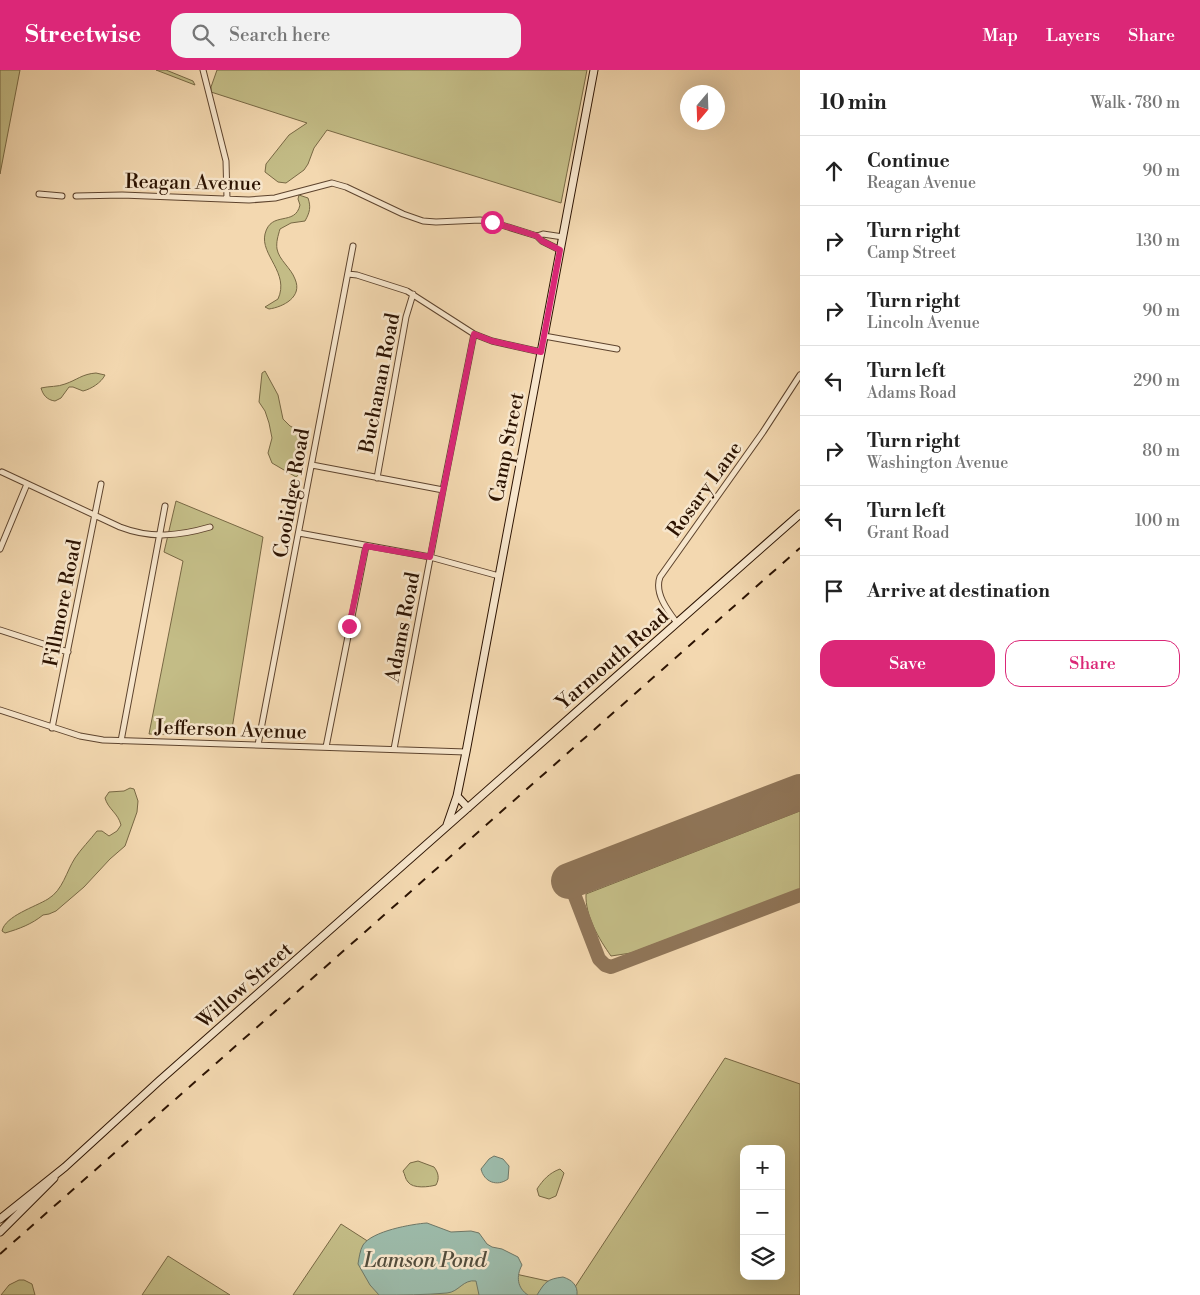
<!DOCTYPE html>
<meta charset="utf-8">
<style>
:root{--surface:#fff;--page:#f2f2f2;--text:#222;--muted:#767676;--line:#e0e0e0;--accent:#db2777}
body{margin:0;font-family:"Libre Bodoni",serif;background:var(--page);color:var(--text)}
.controls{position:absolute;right:15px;bottom:15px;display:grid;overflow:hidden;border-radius:10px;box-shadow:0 5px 20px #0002}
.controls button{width:45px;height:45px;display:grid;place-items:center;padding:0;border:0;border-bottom:1px solid var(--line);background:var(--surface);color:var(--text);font:25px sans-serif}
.compass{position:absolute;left:680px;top:15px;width:45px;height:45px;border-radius:50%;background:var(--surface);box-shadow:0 5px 20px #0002;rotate:199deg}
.stop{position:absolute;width:15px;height:15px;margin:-11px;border:4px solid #db2777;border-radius:50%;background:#fff}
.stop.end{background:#db2777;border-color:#fff;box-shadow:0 1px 5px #0008}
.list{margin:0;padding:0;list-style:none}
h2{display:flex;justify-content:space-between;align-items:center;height:65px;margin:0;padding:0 20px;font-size:21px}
h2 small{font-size:16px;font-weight:400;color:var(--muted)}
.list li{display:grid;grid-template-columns:32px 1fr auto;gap:15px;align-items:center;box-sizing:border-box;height:70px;padding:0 20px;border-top:1px solid var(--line)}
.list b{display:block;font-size:19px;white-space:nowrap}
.list p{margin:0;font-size:16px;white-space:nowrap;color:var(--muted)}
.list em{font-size:16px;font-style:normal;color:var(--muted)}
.actions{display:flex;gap:10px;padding:15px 20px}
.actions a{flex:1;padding:11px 0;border:1px solid var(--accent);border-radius:15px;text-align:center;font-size:18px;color:var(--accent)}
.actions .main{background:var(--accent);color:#fff}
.icon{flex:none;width:28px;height:28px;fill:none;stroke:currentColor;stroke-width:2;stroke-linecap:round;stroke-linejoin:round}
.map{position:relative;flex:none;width:800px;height:1225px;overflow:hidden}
header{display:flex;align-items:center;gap:30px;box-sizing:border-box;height:70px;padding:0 25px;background:var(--accent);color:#fff}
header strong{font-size:24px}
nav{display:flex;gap:28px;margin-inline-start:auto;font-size:18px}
.search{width:350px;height:45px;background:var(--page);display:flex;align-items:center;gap:12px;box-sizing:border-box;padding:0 18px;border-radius:15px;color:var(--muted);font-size:19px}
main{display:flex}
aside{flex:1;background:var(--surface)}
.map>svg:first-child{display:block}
.green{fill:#c3bc86;stroke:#786844;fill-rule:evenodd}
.water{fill:#9cbaa9;stroke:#6f7766}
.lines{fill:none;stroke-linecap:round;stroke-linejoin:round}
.taxiway{stroke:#907659;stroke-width:14}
.runway{stroke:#907659;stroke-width:36}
.minor-casing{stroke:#5e442e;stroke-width:7}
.secondary-casing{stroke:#2c1302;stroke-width:9}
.minor{stroke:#f7e6cc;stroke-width:5}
.secondary{stroke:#f7e6cc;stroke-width:7}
.rail{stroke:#2c1302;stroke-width:2;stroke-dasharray:9 9;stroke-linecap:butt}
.route{stroke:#db2777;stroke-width:6}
.labels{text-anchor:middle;stroke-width:5;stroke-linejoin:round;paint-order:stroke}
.street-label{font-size:20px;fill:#2c1302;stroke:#f7e6cc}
.water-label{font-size:21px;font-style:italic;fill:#534d3c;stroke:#f7e6cc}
</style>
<header>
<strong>Streetwise</strong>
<div class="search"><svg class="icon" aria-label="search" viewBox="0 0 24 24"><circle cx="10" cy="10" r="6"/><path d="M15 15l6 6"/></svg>Search here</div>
<nav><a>Map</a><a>Layers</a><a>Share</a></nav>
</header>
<main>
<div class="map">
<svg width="800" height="1225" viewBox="0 0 800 1225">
<rect width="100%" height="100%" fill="#f3d8b0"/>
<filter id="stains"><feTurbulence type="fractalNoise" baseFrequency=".004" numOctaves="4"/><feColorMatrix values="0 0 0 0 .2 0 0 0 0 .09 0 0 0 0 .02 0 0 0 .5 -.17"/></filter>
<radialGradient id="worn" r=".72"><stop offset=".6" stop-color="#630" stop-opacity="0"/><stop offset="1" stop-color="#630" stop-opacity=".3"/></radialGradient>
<path class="green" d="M0,0H20L0,104Z
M156,0H166L193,11L195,15Z
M217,0H587L561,133L327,60L314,78L308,94L304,100L286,113L278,112L265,102L266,94L289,65L307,53L211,22V17Z
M299,125L308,128C311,137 310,142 305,151L291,153L280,159C278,166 276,172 277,179C279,190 291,198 295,209C303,227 283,237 269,239L265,237L278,229C290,203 260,185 265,164C271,140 295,157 300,135L298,129Z
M265,301L278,325L283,349L290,356L304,363C307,373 306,401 296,407L272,393L268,383L272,368L269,353L265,341L259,332L262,303Z
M96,303L105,305C101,313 91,319 83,321L73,317H69L61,328L55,331C47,330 43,325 41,318C49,316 58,317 65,314C77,310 82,304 96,303Z
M176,431L263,467L231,665L149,664L183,491L164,482Z
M130,718L134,719L138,731L137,742L125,776L110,789L84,817L56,841L49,844L43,845C32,854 19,859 5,863L2,861C5,846 35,837 48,829C63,820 66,802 75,788C81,779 90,770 97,761H102L109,766L117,761L121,755C118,743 108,739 105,728L109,722L124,721Z
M800,741V819L631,883L611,886C599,869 585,846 586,824Z
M725,988L800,1014V1225H293L341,1154L369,1172L575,1217ZM744,1079H781V1206H744Z
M418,1091L434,1097C438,1102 440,1108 436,1115C429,1117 413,1119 408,1112C405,1109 405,1104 403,1101L410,1093Z
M560,1099L564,1103L556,1126L549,1129L539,1126L537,1119C543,1110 549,1103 560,1099Z
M168,1186L230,1225H142Z
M19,1210H24L32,1214L35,1225H1L9,1215Z"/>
<path class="water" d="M494,1086L503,1089L509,1096L508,1109C497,1117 484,1112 481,1099L489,1089Z
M427,1153L451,1162L471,1161L479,1163L487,1174L492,1177L502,1179L518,1187L522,1195C516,1206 517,1218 528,1225H479L476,1211C463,1209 459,1222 447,1223C425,1225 402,1225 379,1225L370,1215L358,1194C359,1188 360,1180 363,1175C372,1161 412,1154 427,1153Z
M563,1207C572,1210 578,1215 577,1225H537C545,1212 547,1209 563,1207Z"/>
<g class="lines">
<path class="taxiway" d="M569,811L599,889L605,895L611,897L800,825"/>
<path class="runway" d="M569,811L800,722"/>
<defs>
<path id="minor" d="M203,0L226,91L227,129
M39,124L62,126
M76,126L122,125L249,130L275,128L332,113L346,117L403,144L423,151L436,152L480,150L492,152L537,166L542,171L560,180
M537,166L543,164L563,167
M348,204L357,205L407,221L474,264L492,271L541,282
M544,266L617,279
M312,395L443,420
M2,402L120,457C151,469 179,466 210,457
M377,408L406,247L413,224
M299,463L430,487L499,506
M0,479L27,414
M677,553C668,541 654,523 660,507L763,362L800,305
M0,560L68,582
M0,640L80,666L103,670L466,682
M52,658L101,414
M121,671L165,436
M258,675L353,176
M326,677L366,476
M394,679L443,420L474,264"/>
<path id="secondary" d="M457,726L468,738
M447,755L457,726L466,682L594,0
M0,1149L65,1097L159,1011L800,444
M0,1162L54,1108"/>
</defs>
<use href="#minor" class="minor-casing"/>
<use href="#secondary" class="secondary-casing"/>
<use href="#minor" class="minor"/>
<use href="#secondary" class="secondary"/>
<path class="rail" d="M0,1184L800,478"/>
</g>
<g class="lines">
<path class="route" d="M349,556L366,476L430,487L474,264L492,271L541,282L560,180L542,171L537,166L492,152"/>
</g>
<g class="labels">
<g class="street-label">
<text transform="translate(193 112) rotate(1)" y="7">Reagan Avenue</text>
<text transform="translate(379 313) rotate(-79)" y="7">Buchanan Road</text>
<text transform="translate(506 377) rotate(-79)" y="7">Camp Street</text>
<text transform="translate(704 419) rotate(-54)" y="7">Rosary Lane</text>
<text transform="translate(291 423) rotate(-80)" y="7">Coolidge Road</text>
<text transform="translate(62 533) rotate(-79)" y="7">Fillmore Road</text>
<text transform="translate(402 557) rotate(-79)" y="7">Adams Road</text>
<text transform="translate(612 589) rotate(-41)" y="7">Yarmouth Road</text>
<text transform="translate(231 659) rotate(2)" y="7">Jefferson Avenue</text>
<text transform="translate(244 915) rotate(-41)" y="7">Willow Street</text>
</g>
<g class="water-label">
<text x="425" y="1197">Lamson Pond</text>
</g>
</g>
<rect width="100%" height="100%" filter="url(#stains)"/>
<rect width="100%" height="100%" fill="url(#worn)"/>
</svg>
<div class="controls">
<button>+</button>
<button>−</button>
<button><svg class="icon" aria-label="layers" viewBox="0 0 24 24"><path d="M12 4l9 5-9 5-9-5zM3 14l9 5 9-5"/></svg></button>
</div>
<svg class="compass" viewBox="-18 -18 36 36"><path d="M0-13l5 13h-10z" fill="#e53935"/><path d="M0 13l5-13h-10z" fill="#767676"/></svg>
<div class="stop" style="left:492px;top:152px"></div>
<div class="stop end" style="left:349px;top:556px"></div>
</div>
<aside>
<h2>10 min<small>Walk · 780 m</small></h2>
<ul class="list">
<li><svg class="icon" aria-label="ahead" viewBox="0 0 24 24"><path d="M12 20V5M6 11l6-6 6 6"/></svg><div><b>Continue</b><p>Reagan Avenue</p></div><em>90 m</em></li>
<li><svg class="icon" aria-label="right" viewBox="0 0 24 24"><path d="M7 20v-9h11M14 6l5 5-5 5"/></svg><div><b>Turn right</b><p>Camp Street</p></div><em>130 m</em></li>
<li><svg class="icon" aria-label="right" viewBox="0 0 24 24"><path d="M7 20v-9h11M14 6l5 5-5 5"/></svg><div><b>Turn right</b><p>Lincoln Avenue</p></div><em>90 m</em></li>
<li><svg class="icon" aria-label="left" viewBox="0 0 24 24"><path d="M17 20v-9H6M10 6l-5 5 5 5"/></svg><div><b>Turn left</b><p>Adams Road</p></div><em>290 m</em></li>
<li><svg class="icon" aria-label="right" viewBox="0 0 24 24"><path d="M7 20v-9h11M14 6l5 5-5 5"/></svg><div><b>Turn right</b><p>Washington Avenue</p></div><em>80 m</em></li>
<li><svg class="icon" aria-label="left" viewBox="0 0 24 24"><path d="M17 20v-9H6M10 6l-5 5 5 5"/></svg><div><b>Turn left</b><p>Grant Road</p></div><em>100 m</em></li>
<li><svg class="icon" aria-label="arrive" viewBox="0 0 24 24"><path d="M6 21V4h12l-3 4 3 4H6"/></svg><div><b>Arrive at destination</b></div></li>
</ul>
<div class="actions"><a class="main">Save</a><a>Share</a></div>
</aside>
</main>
